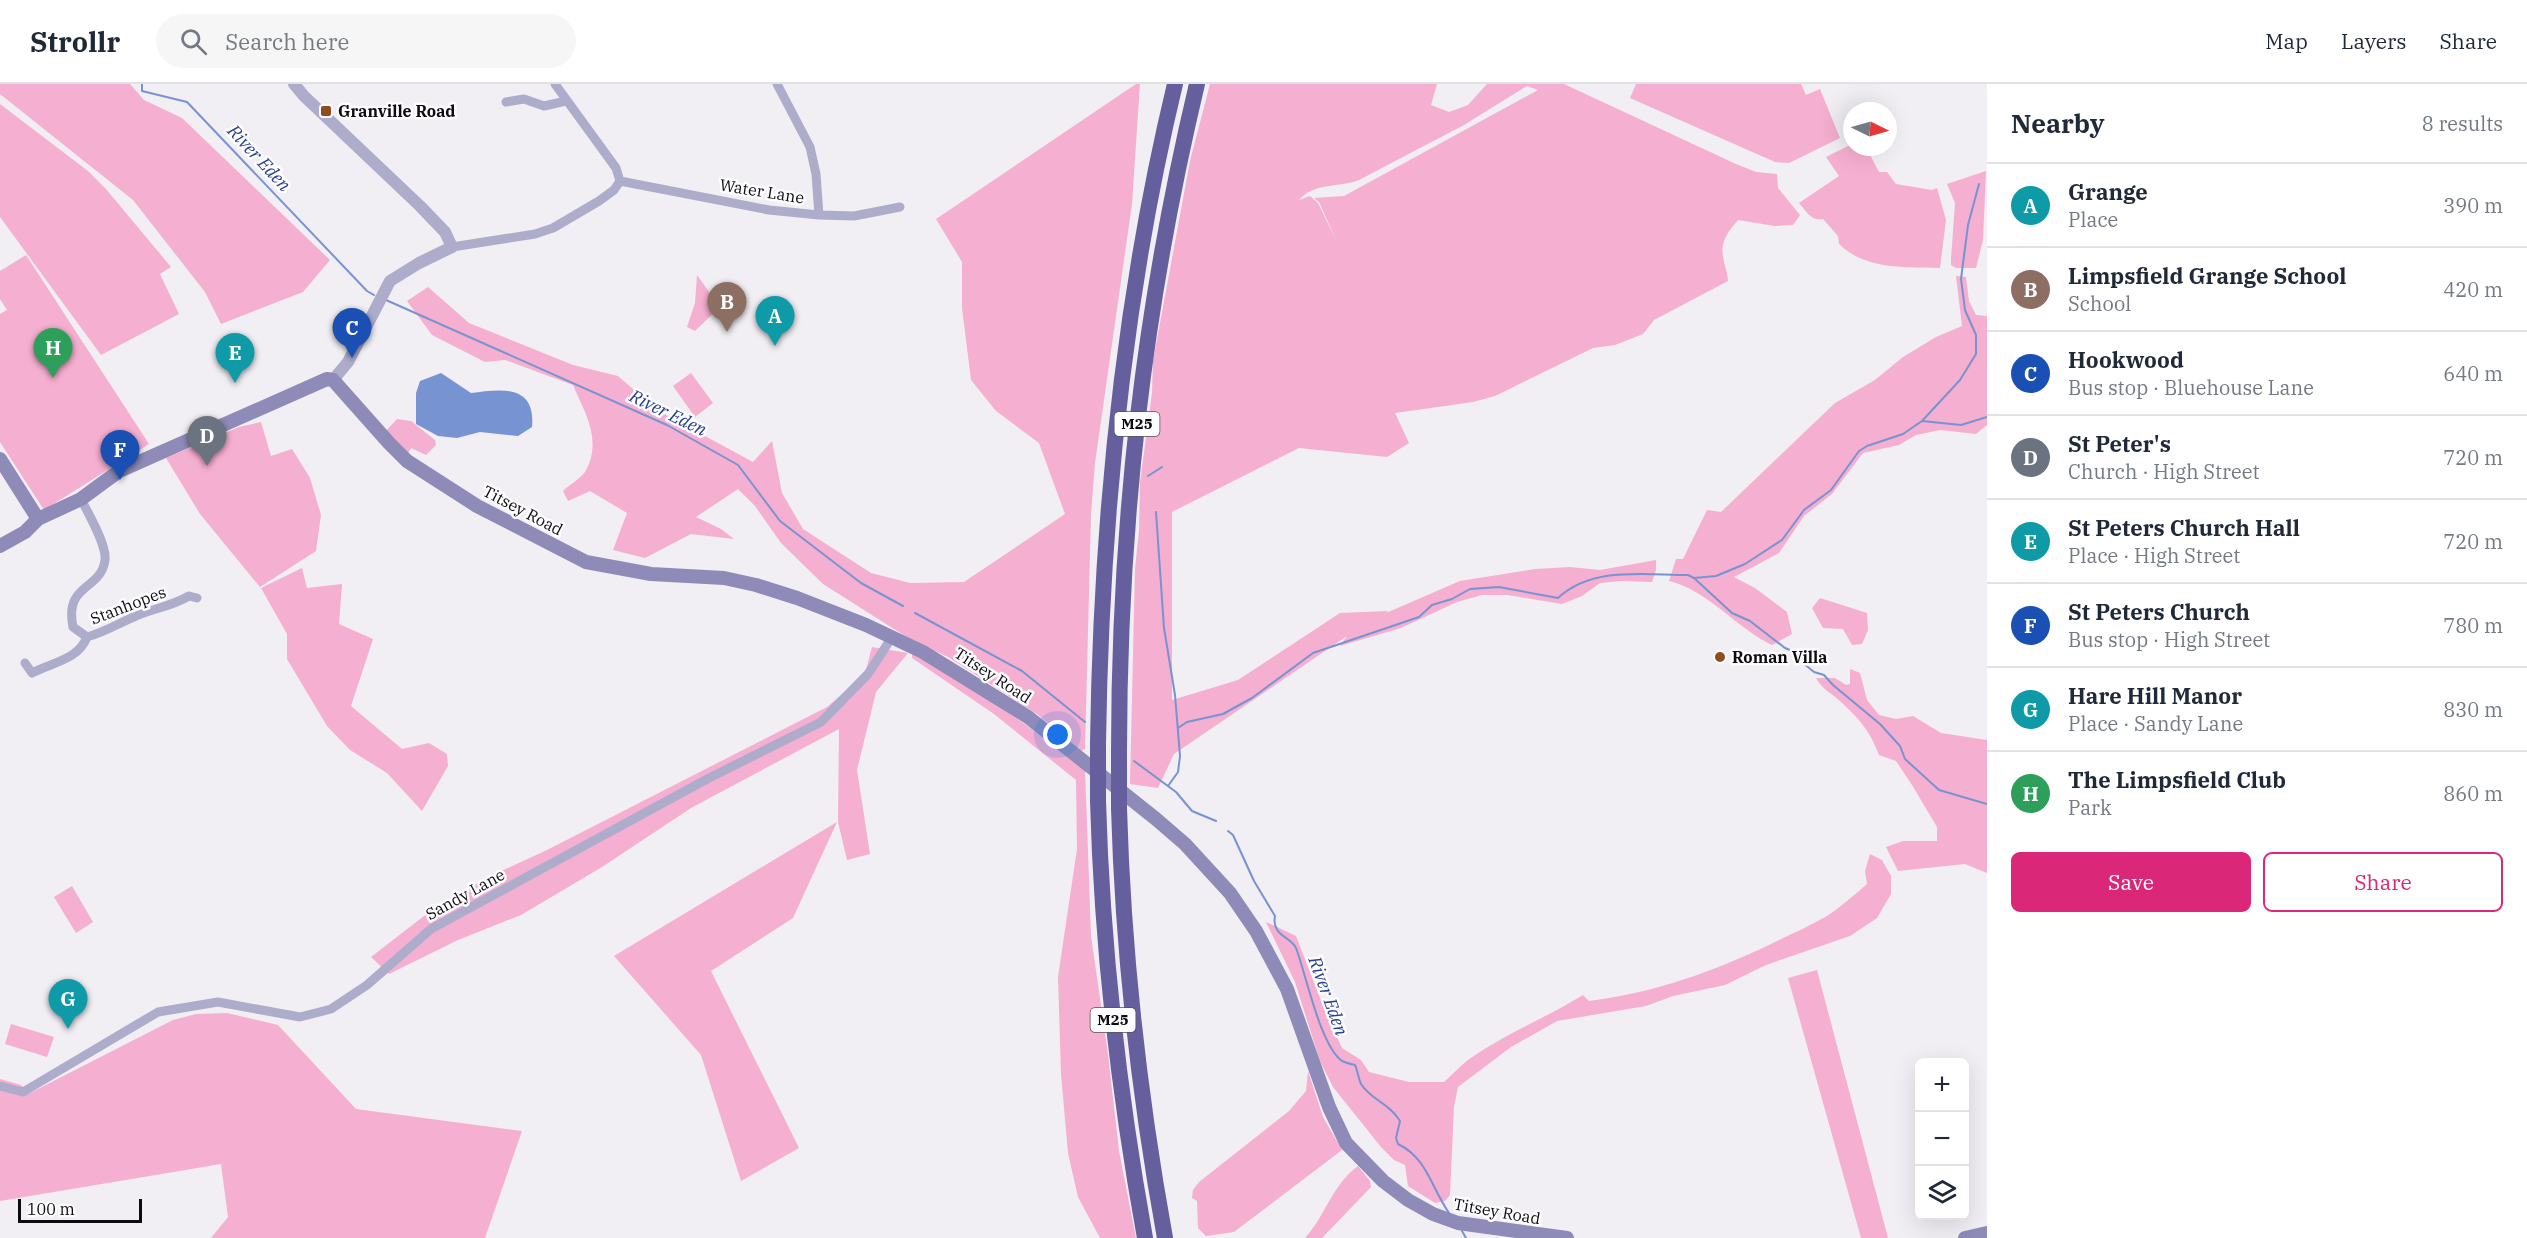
<!DOCTYPE html>
<meta charset="utf-8">
<style>
:root{--surface:#fff;--page:#f6f6f7;--text:#1f2937;--muted:#747a83;--line:#e0e1e3;--accent:#db2777}
body{margin:0;font-family:"IBM Plex Serif",serif;background:var(--page);color:var(--text)}
.controls{position:absolute;right:18px;bottom:18px;display:grid;overflow:hidden;border-radius:9px;box-shadow:0 6px 24px #0002}
.controls button{width:54px;height:54px;display:grid;place-items:center;padding:0;border:0;border-bottom:2px solid var(--line);background:var(--surface);color:var(--text);font:30px sans-serif}
.compass{position:absolute;left:1843px;top:18px;width:54px;height:54px;border-radius:50%;background:var(--surface);box-shadow:0 6px 24px #0002;rotate:95deg}
.scale{position:absolute;left:18px;bottom:15px;width:124px;box-sizing:border-box;padding-left:6px;border:3px solid #0c0b0d;border-top:0;font-size:16px;line-height:21px;white-space:nowrap;color:#0c0b0d;-webkit-text-stroke:4px #fdfcfe;paint-order:stroke}
.you{position:absolute;left:1058px;top:651px;width:21px;height:21px;margin:-15px;border:4px solid #fff;border-radius:50%;background:#1a73e8;box-shadow:0 0 0 9px #1a73e833}
.badge{display:grid;place-items:center;width:39px;height:39px;border-radius:50%;background:var(--accent);color:#fff;font-size:20px;font-weight:700}
.pin{position:absolute;translate:-50% -50px;filter:drop-shadow(0 2px 3px #0008)}
.pin::after{content:'';position:absolute;top:32px;width:21px;height:18px;background:inherit;clip-path:polygon(0 0,100% 0,50% 100%)}
.list{margin:0;padding:0;list-style:none}
h2{display:flex;justify-content:space-between;align-items:center;height:78px;margin:0;padding:0 24px;font-size:26px}
h2 small{font-size:20px;font-weight:400;color:var(--muted)}
.list li{display:grid;grid-template-columns:39px 1fr auto;gap:18px;align-items:center;box-sizing:border-box;height:84px;padding:0 24px;border-top:2px solid var(--line)}
.list b{display:block;font-size:22px;white-space:nowrap}
.list p{margin:0;font-size:20px;white-space:nowrap;color:var(--muted)}
.list em{font-size:20px;font-style:normal;color:var(--muted)}
.actions{display:flex;gap:12px;padding:18px 24px}
.actions a{flex:1;padding:14px 0;border:2px solid var(--accent);border-radius:9px;text-align:center;font-size:21px;color:var(--accent)}
.actions .main{background:var(--accent);color:#fff}
.icon{flex:none;width:33px;height:33px;fill:none;stroke:currentColor;stroke-width:2;stroke-linecap:round;stroke-linejoin:round}
.map{position:relative;flex:none;width:1987px;height:1154px;overflow:hidden}
header{display:flex;align-items:center;gap:36px;box-sizing:border-box;height:84px;padding:0 30px;background:var(--surface);border-bottom:2px solid var(--line)}
header strong{font-size:28px}
nav{display:flex;gap:33px;margin-inline-start:auto;font-size:21px}
.search{width:420px;height:54px;background:var(--page);display:flex;align-items:center;gap:15px;box-sizing:border-box;padding:0 21px;border-radius:33px;color:var(--muted);font-size:22px}
main{display:flex}
aside{flex:1;background:var(--surface)}
.map>svg:first-child{display:block}
.green{fill:#f5afd0;fill-rule:evenodd}
.water{fill:#7893d1}
.lines{fill:none;stroke-linecap:round;stroke-linejoin:round}
.stream{stroke:#7893d1;stroke-width:2}
.minor{stroke:#adaccb;stroke-width:9}
.tertiary{stroke:#adaccb;stroke-width:12}
.secondary{stroke:#8e8bb9;stroke-width:14}
.motorway{stroke:#655f9e;stroke-width:16}
.motorway-bridge{stroke:#655f9e;stroke-width:16}
.poi-dot{fill:#8f4c1d;stroke:#fdfcfe;stroke-width:2}
.labels{text-anchor:middle;stroke-width:5;stroke-linejoin:round;paint-order:stroke}
.shield{fill:#fdfcfe;stroke:#545355;stroke-width:1.5}
.shield-label{font-size:15px;font-weight:bold;fill:#0c0b0d}
.poi-label{font-size:16px;font-weight:bold;fill:#0c0b0d;stroke:#fdfcfe;text-anchor:start}
.street-label{font-size:16px;fill:#0c0b0d;stroke:#fdfcfe}
.water-label{font-size:18px;font-style:italic;fill:#26418b;stroke:#fdfcfe}
</style>
<header>
<strong>Strollr</strong>
<div class="search"><svg class="icon" aria-label="search" viewBox="0 0 24 24"><circle cx="10" cy="10" r="6"/><path d="M15 15l6 6"/></svg>Search here</div>
<nav><a>Map</a><a>Layers</a><a>Share</a></nav>
</header>
<main>
<div class="map">
<svg width="1987" height="1154" viewBox="0 0 1987 1154">
<rect width="100%" height="100%" fill="#f1eef4"/>
<path class="green" d="M0,0H130L144,16L182,34L330,176L303,208L221,240L205,208L133,116L0,10Z
M1136,0H1140L1132,120L1095,379L1091,430L1085,665L1081,667L1037,630L948,573L913,557L823,500L781,459L755,422L738,405L696,433L721,445L734,455L691,450L645,474L613,466L627,429L590,407L568,417L563,407C569,401 580,395 585,388C603,357 585,329 573,301L505,276L485,278L432,251L407,217L428,203L469,239L573,281L618,292L657,326L753,378L772,357L782,409L803,445L871,489L910,499L964,498L1065,430L1039,359L996,327L971,296L962,224V178L936,135Z
M1210,0H1437L1431,21L1449,28L1468,21L1487,0H1564L1736,80L1756,88L1777,90L1778,104L1800,131L1793,141L1775,142L1738,136C1729,147 1720,157 1723,172C1724,182 1728,188 1728,197L1654,236L1643,250L1615,261L1593,264L1495,312L1473,318L1395,329L1409,359L1387,373L1299,364L1172,428V616L1238,596L1340,529L1388,527L1386,529L1460,497L1535,485L1570,483L1600,486L1656,476V486L1652,498L1621,497L1600,499L1582,512L1562,520L1508,511H1482L1457,518L1401,544L1340,562L1347,552L1174,670L1158,704L1130,700L1135,485L1139,446L1140,398L1152,309L1153,277L1190,77ZM1527,2L1538,6L1344,112L1314,114L1319,118L1337,158L1318,119L1310,112L1299,116C1314,98 1339,104 1359,96L1464,41Z
M1636,0H1801L1806,11L1820,5L1840,54L1789,79L1775,78L1630,14Z
M0,20L88,87L106,105L171,183L160,190L179,230L101,271L0,133Z
M1852,60V63H1869L1868,67L1879,88H1887L1896,100L1932,106L1937,104L1946,136L1940,184C1904,183 1866,186 1839,160L1838,152L1823,135C1812,138 1806,127 1799,119L1839,92L1826,73Z
M1986,87L1983,156L1976,184H1956L1951,181V175L1955,119L1947,100Z
M26,171L149,360L44,426L0,358V230L7,226L0,215V187Z
M697,191L720,223L695,247L687,243L695,219Z
M1956,192L1966,193L1969,217L1976,231L1987,232V341L1976,350L1940,346L1916,351L1899,361L1863,369L1832,410L1804,432L1779,469L1734,493L1755,504L1787,528L1792,550L1772,561C1736,544 1708,506 1669,497L1676,475H1683L1707,426L1721,428L1835,319L1875,296L1903,273L1936,253L1962,242Z
M691,289L713,319L695,333L673,302Z
M397,335L411,337L435,356L436,361L426,371L411,364L406,373L384,349Z
M261,338L271,372L292,365L310,394L321,431L316,467L260,503L200,430L166,374L239,343Z
M302,484L307,504L342,500L339,540L373,555L351,622L402,665L429,659L447,670L448,682L422,727L387,689L350,666L327,642L287,575V550L261,504Z
M1820,514L1867,529L1868,546L1862,560L1852,561L1843,545L1823,544L1812,524Z
M872,563L908,569L876,608L857,686L870,770L847,776L838,738L839,645L691,724L602,783L521,831L458,856L389,890L371,873L424,832L486,794L547,766L827,623L865,590Z
M912,567L995,618L1085,685L1091,852L1108,970L1119,1067L1136,1154H1100L1078,1113L1068,1069L1061,990L1058,893L1077,765L1076,696L994,630L912,574Z
M1850,585L1860,589L1867,616L1879,631L1896,635L1913,632L1941,649L1987,656V789L1965,780L1898,787L1886,763L1903,757H1937V743L1912,701L1896,677L1879,671C1869,645 1860,636 1840,617C1831,609 1822,605 1816,594H1835L1846,601L1850,600Z
M837,738L793,834L711,887L799,1064L741,1097L701,971L614,872Z
M1870,770L1882,776L1891,792V810L1877,834L1850,852L1766,881L1725,901L1673,912L1646,922L1557,937L1511,963L1458,1003L1454,1023L1450,1111L1445,1117L1435,1119L1408,1102L1405,1081L1394,1076L1381,1063L1333,1003L1320,977L1295,898L1266,838L1296,852L1324,924L1342,964L1361,976L1369,988L1409,998H1444C1452,991 1460,982 1468,976C1504,950 1546,934 1583,911L1589,917C1654,909 1715,887 1773,859C1791,850 1810,842 1827,832C1841,823 1854,811 1867,800L1865,787Z
M72,802L93,838L76,849L54,813Z
M1817,886L1888,1154H1861L1788,894Z
M227,929L278,941L356,1025L522,1047L485,1154H211L228,1133L221,1080L0,1117V995L21,1001L30,1009L173,936L196,930Z
M11,940L54,953L47,973L5,960Z
M1308,987L1323,1033L1342,1066L1234,1148L1206,1152L1198,1144L1197,1117L1192,1114L1193,1106L1199,1098L1289,1027L1306,1007Z
M1358,1082L1370,1097L1371,1103L1322,1154H1305C1326,1131 1332,1101 1358,1082Z"/>
<path class="water" d="M441,289L471,309C501,305 536,300 532,343L518,352L480,348L457,354L438,352L416,340V309L420,297Z"/>
<g class="lines">
<path class="stream" d="M142,0V7L187,18L367,207L374,211
M386,216L667,341L738,381L780,437L861,499L903,522
M1922,337L1961,341L1987,333
M1148,392L1162,383
M1156,428L1164,544L1175,611L1180,672L1178,688L1168,702
M1694,494L1716,492L1745,480L1782,456L1804,426L1831,406L1859,367L1867,362L1903,350L1922,337L1960,296L1976,270V251L1965,226L1961,195L1968,141L1979,100
M915,529L1022,587L1085,638
M1178,644L1187,638L1223,630L1252,614L1313,569L1419,533L1432,521L1452,515L1470,505L1499,503L1558,514C1593,482 1644,491 1688,491L1694,494L1732,529L1750,537L1785,564L1800,570L1802,578L1814,588L1824,591L1833,601L1880,640L1900,662L1905,675L1939,706L1987,720
M1134,677L1176,708L1192,727L1216,737
M1228,747L1233,751L1254,797L1275,832C1271,852 1292,853 1296,864C1306,890 1320,961 1342,977C1346,979 1351,980 1355,981C1358,987 1358,994 1361,1000C1371,1016 1388,1018 1400,1037L1396,1054L1398,1060C1427,1074 1431,1103 1449,1129
M1462,1147L1466,1154"/>
<path class="minor" d="M777,0L810,63L816,90L819,131
M506,18L524,15L544,22L566,17
M620,97L769,126L819,131L854,132L900,123
M452,163L535,150L553,144L599,117L614,106L620,97L616,84L555,0
M81,415C88,429 107,461 105,476C101,507 64,499 73,543L87,553C105,548 119,539 136,532C154,524 170,523 189,512L197,514
M25,579L32,589C53,578 78,576 87,553
M0,1002L23,1008L158,928L218,918L300,933L331,925L367,901L431,845L709,694L821,638L868,590L892,553"/>
<path class="tertiary" d="M294,0L304,12L420,122L445,148L452,163L419,179L390,197L348,278L333,296"/>
<path class="secondary" d="M0,375L38,435
M0,462L25,448L38,435L81,415L119,387L327,295L333,296L389,359L407,377L477,422L586,478L651,490L724,494L756,501L797,514L866,541L923,568L1028,633L1156,735L1185,760L1230,809L1256,847L1287,905L1329,1023L1346,1059L1383,1097L1408,1116L1433,1130L1458,1139L1567,1154
M1965,1154L1987,1149"/>
<path class="motorway" d="M1098,659C1101,437 1123,216 1175,0
M1119,667C1119,438 1144,223 1197,0
M1098,717C1102,864 1119,1010 1145,1154
M1119,724C1123,868 1139,1011 1165,1154"/>
<path class="motorway-bridge" d="M1098,659V717
M1119,667V724"/>
</g>
<g class="poi-dot">
<rect x="320" y="21" width="12" height="12" rx="3"/>
<circle cx="1720" cy="573" r="6"/>
</g>
<g class="labels">
<g class="shield">
<rect x="1114.5" y="328" width="45" height="24" rx="4.5"/>
<rect x="1090.5" y="924" width="45" height="24" rx="4.5"/>
</g>
<g class="shield-label">
<text x="1137" y="345">M25</text>
<text x="1113" y="941">M25</text>
</g>
<g class="poi-label">
<text x="338" y="33">Granville Road</text>
<text x="1732" y="579">Roman Villa</text>
</g>
<g class="street-label">
<text transform="translate(762 107) rotate(9)" y="6">Water Lane</text>
<text transform="translate(523 426) rotate(28)" y="6">Titsey Road</text>
<text transform="translate(128 521) rotate(-21)" y="6">Stanhopes</text>
<text transform="translate(993 591) rotate(33)" y="6">Titsey Road</text>
<text transform="translate(465 810) rotate(-29)" y="6">Sandy Lane</text>
<text transform="translate(1497 1127) rotate(10)" y="6">Titsey Road</text>
</g>
<g class="water-label">
<text transform="translate(259 74) rotate(47)" y="6">River Eden</text>
<text transform="translate(668 329) rotate(26)" y="6">River Eden</text>
<text transform="translate(1328 912) rotate(70)" y="6">River Eden</text>
</g>
</g>
</svg>
<div class="controls">
<button>+</button>
<button>−</button>
<button><svg class="icon" aria-label="layers" viewBox="0 0 24 24"><path d="M12 4l9 5-9 5-9-5zM3 14l9 5 9-5"/></svg></button>
</div>
<svg class="compass" viewBox="-18 -18 36 36"><path d="M0-13l5 13h-10z" fill="#e53935"/><path d="M0 13l5-13h-10z" fill="#747a83"/></svg>
<div class="scale">100 m</div>
<div class="you"></div>
<div class="pin badge" style="left:775px;top:262px;background:#0f9aa8">A</div>
<div class="pin badge" style="left:727px;top:248px;background:#8d6e63">B</div>
<div class="pin badge" style="left:352px;top:274px;background:#1a4fb4">C</div>
<div class="pin badge" style="left:207px;top:382px;background:#6b7280">D</div>
<div class="pin badge" style="left:235px;top:299px;background:#0f9aa8">E</div>
<div class="pin badge" style="left:120px;top:396px;background:#1a4fb4">F</div>
<div class="pin badge" style="left:68px;top:945px;background:#0f9aa8">G</div>
<div class="pin badge" style="left:53px;top:294px;background:#2e9e5b">H</div>
</div>
<aside>
<h2>Nearby<small>8 results</small></h2>
<ul class="list">
<li><span class="badge" style="background:#0f9aa8">A</span><div><b>Grange</b><p>Place</p></div><em>390 m</em></li>
<li><span class="badge" style="background:#8d6e63">B</span><div><b>Limpsfield Grange School</b><p>School</p></div><em>420 m</em></li>
<li><span class="badge" style="background:#1a4fb4">C</span><div><b>Hookwood</b><p>Bus stop · Bluehouse Lane</p></div><em>640 m</em></li>
<li><span class="badge" style="background:#6b7280">D</span><div><b>St Peter's</b><p>Church · High Street</p></div><em>720 m</em></li>
<li><span class="badge" style="background:#0f9aa8">E</span><div><b>St Peters Church Hall</b><p>Place · High Street</p></div><em>720 m</em></li>
<li><span class="badge" style="background:#1a4fb4">F</span><div><b>St Peters Church</b><p>Bus stop · High Street</p></div><em>780 m</em></li>
<li><span class="badge" style="background:#0f9aa8">G</span><div><b>Hare Hill Manor</b><p>Place · Sandy Lane</p></div><em>830 m</em></li>
<li><span class="badge" style="background:#2e9e5b">H</span><div><b>The Limpsfield Club</b><p>Park</p></div><em>860 m</em></li>
</ul>
<div class="actions"><a class="main">Save</a><a>Share</a></div>
</aside>
</main>
